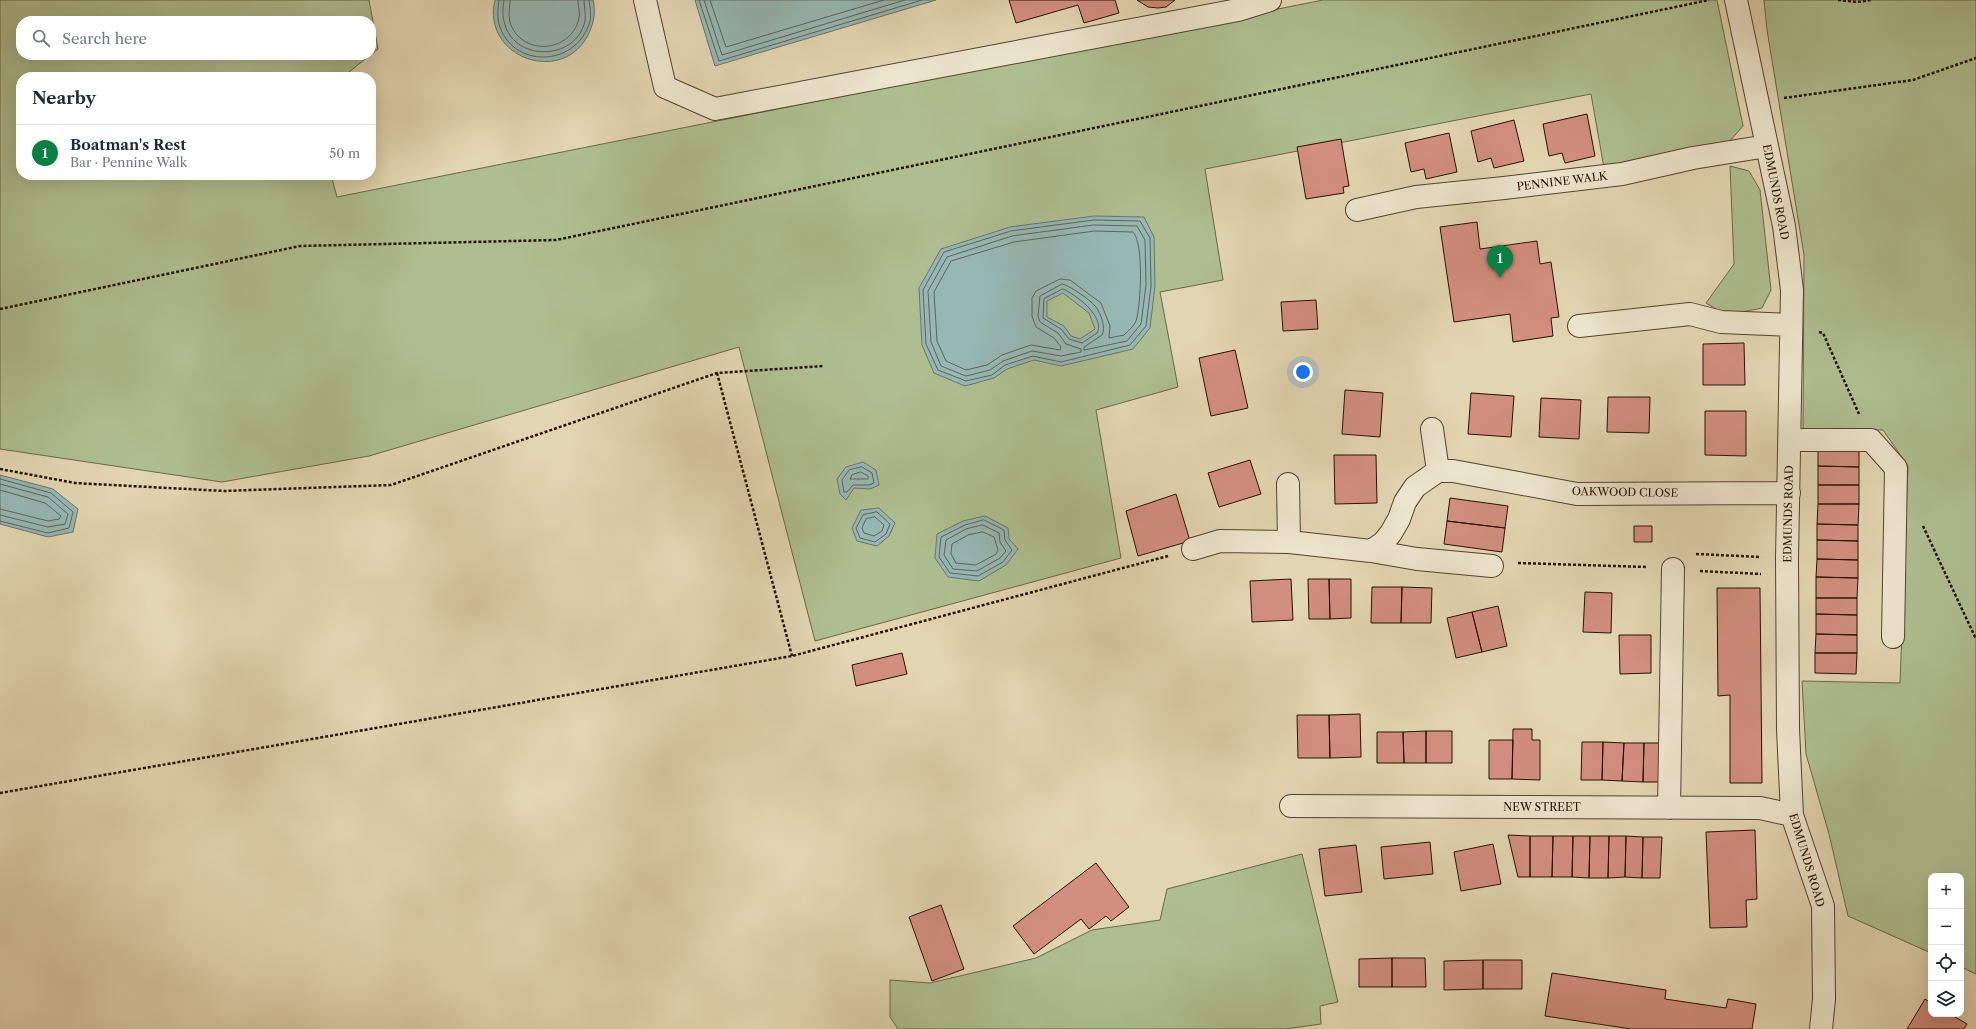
<!DOCTYPE html>
<meta charset="utf-8">
<style>
:root{--surface:#fff;--page:#f2f2f3;--text:#1f2937;--muted:#747a83;--line:#e0e1e3;--accent:#0b8043}
body{margin:0;font-family:"Libre Caslon Text",serif;background:var(--page);color:var(--text)}
.controls{position:absolute;right:12px;bottom:12px;display:grid;overflow:hidden;border-radius:8px;box-shadow:0 4px 16px #0002}
.controls button{width:36px;height:36px;display:grid;place-items:center;padding:0;border:0;border-bottom:1px solid var(--line);background:var(--surface);color:var(--text);font:20px sans-serif}
.you{position:absolute;left:1303px;top:372px;width:14px;height:14px;margin:-10px;border:3px solid #fff;border-radius:50%;background:#1a73e8;box-shadow:0 0 0 6px #1a73e833}
.badge{display:grid;place-items:center;width:26px;height:26px;border-radius:50%;background:var(--accent);color:#fff;font-size:13px;font-weight:700}
.pin{position:absolute;translate:-50% -33px;filter:drop-shadow(0 1px 2px #0008)}
.pin::after{content:'';position:absolute;top:21px;width:14px;height:12px;background:inherit;clip-path:polygon(0 0,100% 0,50% 100%)}
.list{margin:0;padding:0;list-style:none}
h2{display:flex;justify-content:space-between;align-items:center;height:52px;margin:0;padding:0 16px;font-size:17px}
h2 small{font-size:13px;font-weight:400;color:var(--muted)}
.list li{display:grid;grid-template-columns:26px 1fr auto;gap:12px;align-items:center;box-sizing:border-box;height:56px;padding:0 16px;border-top:1px solid var(--line)}
.list b{display:block;font-size:15px;white-space:nowrap}
.list p{margin:0;font-size:13px;white-space:nowrap;color:var(--muted)}
.list em{font-size:13px;font-style:normal;color:var(--muted)}
.icon{flex:none;width:22px;height:22px;fill:none;stroke:currentColor;stroke-width:2;stroke-linecap:round;stroke-linejoin:round}
.map{position:relative;flex:none;width:1976px;height:1029px;overflow:hidden}
.search{position:absolute;background:var(--surface);box-shadow:0 4px 16px #0002;left:16px;top:16px;width:360px;height:44px;display:flex;align-items:center;gap:10px;box-sizing:border-box;padding:0 14px;border-radius:16px;color:var(--muted);font-size:15px}
.panel{position:absolute;background:var(--surface);box-shadow:0 4px 16px #0002;left:16px;top:72px;width:360px;height:108px;border-radius:16px}
.map>svg:first-child{display:block}
.green{fill:#aebe90;stroke:#6a6848}
.water{fill:#96b7b3;stroke:#69756c;fill-rule:evenodd}
.lines{fill:none;stroke-linecap:round;stroke-linejoin:round}
.shore{stroke:#5e645a;stroke-width:1}
.building{fill:#d28e7f;stroke:#261201}
.minor-casing{stroke:#55432d;stroke-width:24}
.path{stroke:#261201;stroke-width:2.5;stroke-dasharray:3 2;stroke-linecap:butt}
.minor{stroke:#ece4cc;stroke-width:22}
.labels{text-anchor:middle;stroke-width:3;stroke-linejoin:round;paint-order:stroke}
.street-label{font-size:11px;fill:#261201;stroke:#ece4cc}
</style>
<div class="map">
<svg width="1976" height="1029" viewBox="0 0 1976 1029">
<rect width="100%" height="100%" fill="#e2d5b1"/>
<filter id="stains"><feTurbulence type="fractalNoise" baseFrequency=".005" numOctaves="4"/><feColorMatrix values="0 0 0 0 .2 0 0 0 0 .09 0 0 0 0 .02 0 0 0 .5 -.17"/></filter>
<radialGradient id="worn" r=".72"><stop offset=".6" stop-color="#630" stop-opacity="0"/><stop offset="1" stop-color="#630" stop-opacity=".3"/></radialGradient>
<path class="green" d="M0,0H369L378,49L371,55V21H21V55H370L343,77H21V175H331L337,197L1323,0H1717L1743,126L1729,142L1604,168L1591,94L1205,169L1223,280L1160,292L1178,387L1096,410L1121,558L815,641L739,347L369,456L222,482L0,449Z
M1764,0H1976V974L1961,967V876H1931V953L1848,916L1829,834L1806,754L1802,681L1900,683L1908,466L1883,430H1803L1804,255L1767,30Z
M1730,166L1749,171L1760,190L1771,290L1762,308L1726,315L1706,303L1734,264Z
M1302,854L1338,1002L1320,1006L1321,1024L1285,1029H898L890,1017V980L930,983L1036,958L1092,930L1160,920L1167,889Z"/>
<path class="water" d="M495,0H593C596,11 594,22 589,33C564,87 481,58 495,0Z
M695,0H936L715,66Z
M1094,216L1144,217L1154,237L1155,286L1150,328L1133,349L1061,366L1034,360L1007,369L994,378L965,386L934,373L922,345L919,288L941,249L1010,227ZM1063,293L1089,313L1095,329L1080,339L1071,336L1064,326L1047,317V301Z
M863,462L876,470L879,485L870,489L854,488L846,500L840,494L837,479L846,467Z
M0,475L53,489L78,509L73,532L48,537L0,524Z
M879,508L895,523L889,536L877,546L857,541L852,528L861,510Z
M985,516L1008,528L1009,539L1018,549L1006,565L979,581L948,577L935,558L937,534L963,521Z"/>
<g class="lines">
<path class="shore" d="M499,0C498,8 497,16 499,24C512,69 575,67 589,24C592,17 590,8 589,0
M504,0C503,7 502,14 504,21C512,62 576,62 585,21C586,14 584,7 584,0
M510,0C510,7 508,14 510,22C520,55 567,54 578,22C581,14 578,7 578,0
M699,0L719,61L922,0
M704,0L722,55L905,0
M710,0L726,47L884,0
M1094,220L1140,221L1150,238L1151,286L1146,326L1130,345L1061,362L1033,356L1005,365L992,375L966,381L938,370L926,344L923,290L944,252L1011,231Z
M1094,225L1137,226L1145,240L1146,285L1141,324L1127,341L1084,350V347L1102,335C1106,328 1101,314 1096,307C1092,301 1069,285 1062,284L1040,296L1038,316L1040,322L1058,333L1066,344L1081,349V352L1061,356L1032,351L1003,361L990,370L966,376L941,366L931,342L928,291L947,257L1012,236Z
M1095,231L1133,232C1144,243 1141,305 1136,321C1134,326 1128,331 1124,335L1109,338L1110,326L1101,303L1070,280L1060,279L1036,291L1032,298V316L1036,327L1054,338L1061,347L1060,350L1031,345L1002,355L987,365L966,370L946,361L937,341L934,292L951,261L1014,242Z
M1063,289C1075,294 1106,317 1097,333L1082,343L1069,339L1061,329L1043,318L1044,299Z
M862,467L872,473L874,483L869,485H853L847,492H844L842,480L849,470Z
M861,472L868,476V479H850L852,475Z
M0,479L51,493L73,512L69,528L48,533L0,521
M0,484L48,497L68,514L65,524L48,527L0,515
M0,490L45,503L61,516L59,519L48,521L0,509
M877,512L890,524L886,534L875,542L860,538L856,528L863,515Z
M875,517L884,525L882,531L874,536L864,533L862,528L866,519Z
M984,520L1004,530L1005,540L1012,550L1003,562L978,576L950,573L939,557L941,537L965,525Z
M983,525L999,533L1000,542L1006,551L1000,558L977,571L953,569L944,555L946,540L966,529Z
M983,532L994,537L998,550L996,554L976,565L956,563L951,554L952,544L968,535Z"/>
</g>
<path class="building" d="M1009,0H1115L1119,13L1084,23L1078,5L1016,23Z
M1137,0H1175L1166,7L1158,8L1148,7Z
M1587,114L1595,156L1565,163L1562,153L1549,156L1543,124Z
M1514,120L1524,161L1494,168L1491,158L1478,162L1471,131Z
M1449,133L1457,172L1426,179L1424,169L1411,172L1405,143Z
M1341,139L1349,186L1343,187L1344,193L1306,199L1297,147Z
M1477,222L1480,249L1537,241L1540,264L1551,262L1559,317L1551,318L1553,336L1513,342L1510,314L1454,322L1440,227Z
M1316,300L1318,329L1283,331L1281,302Z
M1744,343L1745,385H1703V344Z
M1235,350L1248,408L1211,416L1199,358Z
M1345,390L1383,393L1380,437L1342,434Z
M1471,393L1514,396L1511,437L1468,434Z
M1608,397H1650L1649,433L1607,432Z
M1541,398L1581,400L1579,439L1539,437Z
M1705,411H1746V456L1705,455Z
M1818,445H1859V467L1818,466Z
M1334,455H1376L1377,503L1335,504Z
M1250,460L1261,494L1219,507L1208,473Z
M1818,466L1859,467V485H1818Z
M1818,485H1859V504H1818Z
M1176,494L1190,541L1138,556L1126,511Z
M1450,498L1508,506L1505,528L1447,521Z
M1818,504H1859L1858,525L1817,524Z
M1447,521L1505,528L1502,552L1444,544Z
M1817,524L1858,525V541L1817,540Z
M1634,526H1652V542H1634Z
M1817,540L1858,541V560L1817,559Z
M1817,559L1858,560V578L1816,577Z
M1816,577L1858,578L1857,598H1816Z
M1291,579L1293,620L1252,622L1250,581Z
M1308,579H1329L1330,619H1309Z
M1329,579H1351V618L1330,619Z
M1372,587H1402L1401,623H1371Z
M1402,587L1432,588L1431,623H1401Z
M1717,588H1760L1762,783H1730V695L1718,696Z
M1585,592L1612,593L1611,633L1583,632Z
M1816,598H1857V615L1816,614Z
M1498,606L1507,646L1482,652L1472,612Z
M1472,612L1482,652L1456,658L1447,618Z
M1816,614L1857,615V635L1816,634Z
M1816,634L1857,635V653H1815Z
M1619,635H1651V673L1620,674Z
M902,653L907,674L856,686L852,665Z
M1815,653H1857L1856,674L1815,673Z
M1360,714L1361,757L1330,758L1329,715Z
M1297,715H1329L1330,758H1298Z
M1513,729H1532V740H1540V780L1512,779Z
M1426,731H1452V763H1426Z
M1426,731V763H1404L1403,732Z
M1377,732H1403L1404,763H1377Z
M1489,740H1513L1512,779H1489Z
M1582,742H1603L1602,780H1581Z
M1603,742L1624,743L1622,781L1602,780Z
M1624,743H1644L1643,782L1622,781Z
M1644,743H1664V782H1643Z
M1755,830L1757,899L1746,900L1747,927L1710,928L1706,832Z
M1508,835L1530,836V877H1518Z
M1530,836H1553L1552,877H1530Z
M1553,836H1573L1572,877H1552Z
M1573,836H1590L1589,878L1572,877Z
M1590,836H1609L1608,878H1589Z
M1609,836H1626L1625,877L1608,878Z
M1626,836L1643,837L1642,878L1625,877Z
M1643,837H1662L1660,878H1642Z
M1430,842L1433,874L1384,879L1381,847Z
M1493,844L1501,884L1461,891L1454,852Z
M1356,845L1362,892L1325,896L1319,849Z
M1096,863L1129,907L1111,921L1106,916L1089,929L1081,919L1034,954L1013,926Z
M941,905L964,969L932,981L909,917Z
M1392,958V987H1359V959Z
M1392,958H1425L1426,987H1392Z
M1483,960H1522V989H1483Z
M1483,960V989L1444,990V961Z
M1552,973L1666,990L1665,999L1726,1008L1728,999L1756,1004L1752,1029H1631L1545,1016Z
M1925,999L1931,1003V1014H1950L1967,1024L1964,1029H1907Z"/>
<g class="lines">
<defs>
<path id="minor" d="M645,0L665,87L715,109L1238,10L1270,0
M1736,0L1784,226L1792,290L1787,558L1788,729L1792,815L1823,906L1824,999L1821,1029
M1357,210L1416,197L1504,188L1622,174L1693,158L1767,146
M1579,326L1690,314L1721,322L1791,325
M1432,429L1438,471
M1790,440H1871L1896,468L1893,637
M1288,484L1289,542
M1193,549L1220,541L1289,542L1371,551L1417,559L1492,566
M1371,551L1383,543L1391,533L1399,519L1405,502L1415,487L1438,471H1453L1577,494L1789,493
M1291,806L1760,808L1792,815
M1669,808L1673,569"/>
</defs>
<use href="#minor" class="minor-casing"/>
<path class="path" d="M1838,0L1857,2L1871,0
M1784,98L1913,80L1976,58
M0,309L300,246L556,240L1709,0
M1819,332L1823,333L1859,414
M717,373L792,656
M0,469L75,483L224,491L391,485L717,373L824,366
M1923,526L1976,639
M1696,554L1761,557
M1518,563L1647,567
M1700,571L1761,574
M0,793L792,656L1168,556"/>
<use href="#minor" class="minor"/>
</g>
<g class="labels">
<g class="street-label">
<text transform="translate(1562 181) rotate(-7)" y="4">PENNINE WALK</text>
<text transform="translate(1776 192) rotate(79)" y="4">EDMUNDS ROAD</text>
<text transform="translate(1625 492) rotate(1)" y="4">OAKWOOD CLOSE</text>
<text transform="translate(1788 514) rotate(-89)" y="4">EDMUNDS ROAD</text>
<text x="1542" y="811">NEW STREET</text>
<text transform="translate(1807 860) rotate(73)" y="4">EDMUNDS ROAD</text>
</g>
</g>
<rect width="100%" height="100%" filter="url(#stains)"/>
<rect width="100%" height="100%" fill="url(#worn)"/>
</svg>
<div class="controls">
<button>+</button>
<button>−</button>
<button><svg class="icon" aria-label="locate" viewBox="0 0 24 24"><circle cx="12" cy="12" r="6"/><path d="M12 2v4M12 18v4M2 12h4M18 12h4"/></svg></button>
<button><svg class="icon" aria-label="layers" viewBox="0 0 24 24"><path d="M12 4l9 5-9 5-9-5zM3 14l9 5 9-5"/></svg></button>
</div>
<div class="you"></div>
<div class="pin badge" style="left:1500px;top:278px">1</div>
<div class="search"><svg class="icon" aria-label="search" viewBox="0 0 24 24"><circle cx="10" cy="10" r="6"/><path d="M15 15l6 6"/></svg>Search here</div>
<section class="panel">
<h2>Nearby<small></small></h2>
<ul class="list">
<li><span class="badge">1</span><div><b>Boatman's Rest</b><p>Bar · Pennine Walk</p></div><em>50 m</em></li>
</ul>
</section>
</div>
